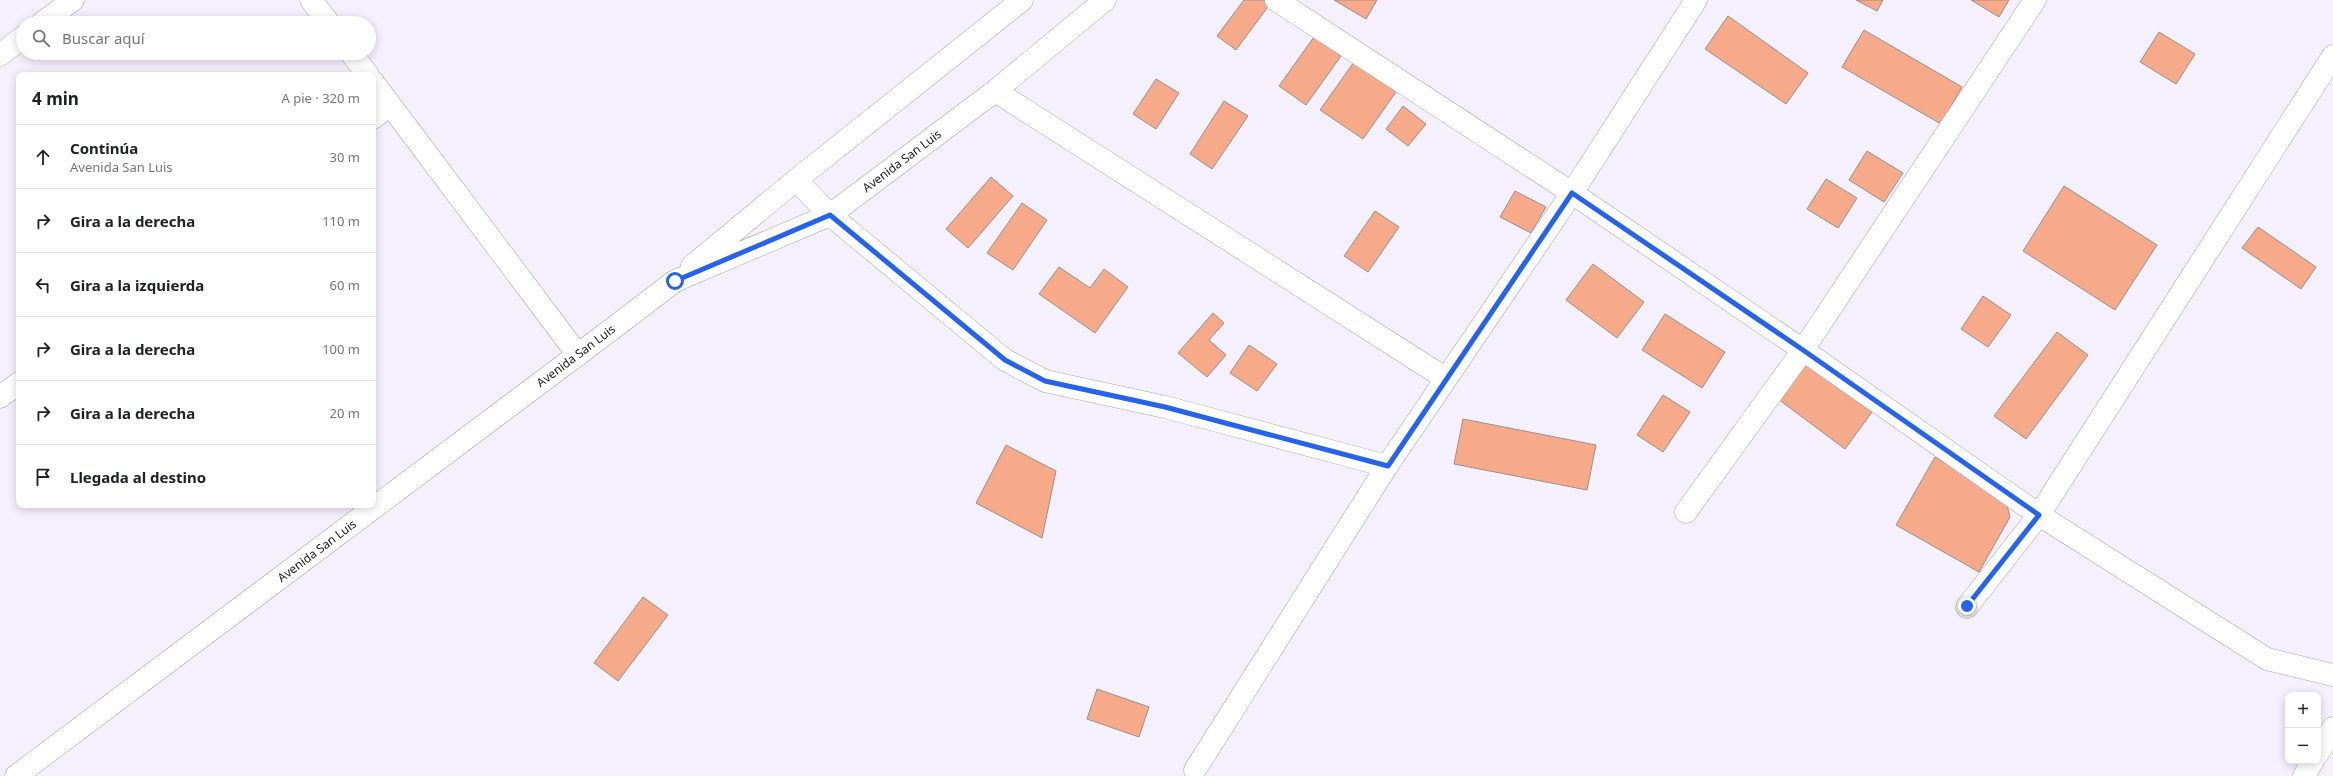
<!DOCTYPE html>
<html lang="es">
<meta charset="utf-8">
<style>
:root{--surface:#fff;--page:#f2f2f2;--text:#202124;--muted:#757577;--line:#e0e0e0}
body{margin:0;font-family:"Noto Sans",sans-serif;background:var(--page);color:var(--text)}
.controls{position:absolute;right:12px;bottom:12px;display:grid;overflow:hidden;border-radius:8px;box-shadow:0 2px 10px #0003}
.controls button{width:36px;height:36px;display:grid;place-items:center;padding:0;border:0;border-bottom:1px solid var(--line);background:var(--surface);color:var(--text);font:20px sans-serif}
.stop{position:absolute;width:12px;height:12px;margin:-9px;border:3px solid #2563eb;border-radius:50%;background:#fff}
.stop.end{background:#2563eb;border-color:#fff;box-shadow:0 1px 4px #0008}
.list{margin:0;padding:0;list-style:none}
h2{display:flex;justify-content:space-between;align-items:center;height:52px;margin:0;padding:0 16px;font-size:17px}
h2 small{font-size:13px;font-weight:400;color:var(--muted)}
.list li{display:grid;grid-template-columns:26px 1fr auto;gap:12px;align-items:center;box-sizing:border-box;height:64px;padding:0 16px;border-top:1px solid var(--line)}
.list b{display:block;font-size:15px;white-space:nowrap}
.list p{margin:0;font-size:13px;white-space:nowrap;color:var(--muted)}
.list em{font-size:13px;font-style:normal;color:var(--muted)}
.icon{flex:none;width:22px;height:22px;fill:none;stroke:currentColor;stroke-width:2;stroke-linecap:round;stroke-linejoin:round}
.map{position:relative;flex:none;width:2333px;height:776px;overflow:hidden}
.search{position:absolute;background:var(--surface);box-shadow:0 2px 10px #0003;left:16px;top:16px;width:360px;height:44px;display:flex;align-items:center;gap:10px;box-sizing:border-box;padding:0 14px;border-radius:22px;color:var(--muted);font-size:15px}
.panel{position:absolute;background:var(--surface);box-shadow:0 2px 10px #0003;left:16px;top:72px;width:360px;height:436px;border-radius:8px}
.map>svg:first-child{display:block}
.building{fill:#f6aa8a;stroke:#9d8f89}
.lines{fill:none;stroke-linecap:round;stroke-linejoin:round}
.minor-casing{stroke:#a8a4b0;stroke-width:23}
.major-casing{stroke:#a8a4b0;stroke-width:23}
.minor{stroke:#fff;stroke-width:22}
.major{stroke:#fff;stroke-width:22}
.route{stroke:#2563eb;stroke-width:5}
.labels{text-anchor:middle;stroke-width:3.5;stroke-linejoin:round;paint-order:stroke}
.street-label{font-size:12px;fill:#17161a;stroke:#fff}
</style>
<div class="map">
<svg width="2333" height="776" viewBox="0 0 2333 776">
<rect width="100%" height="100%" fill="#f5f0fe"/>
<path class="building" d="M1244,0H1264L1270,4L1236,50L1217,36Z
M1334,0H1377L1366,19Z
M1856,0H1883L1877,11Z
M1971,0H2009L1999,17Z
M1728,16L1808,73L1786,104L1705,49Z
M1864,30L1962,87L1941,124L1842,67Z
M2159,32L2195,54L2176,84L2140,62Z
M1314,37L1341,56L1306,105L1279,86Z
M1354,62L1396,92L1363,139L1320,110Z
M1156,79L1179,93L1156,129L1133,114Z
M1224,101L1248,116L1212,169L1190,154Z
M1403,106L1426,124L1408,146L1386,129Z
M1867,151L1903,173L1884,202L1849,180Z
M991,177L1013,196L968,248L946,229Z
M1826,179L1857,198L1838,228L1807,209Z
M2064,186L2157,245L2115,310L2023,251Z
M1515,191L1546,207L1531,233L1500,217Z
M1022,203L1047,220L1013,270L987,253Z
M1375,211L1399,227L1368,272L1344,256Z
M2258,227L2316,267L2301,289L2242,248Z
M1593,264L1644,302L1617,338L1566,300Z
M1059,267L1090,288L1104,269L1128,287L1095,333L1039,294Z
M1983,296L2011,315L1988,347L1961,329Z
M1213,313L1224,323L1209,340L1226,355L1207,377L1178,353Z
M1665,314L1725,352L1702,388L1642,350Z
M2057,332L2088,355L2026,439L1994,416Z
M1249,345L1277,364L1257,391L1230,373Z
M1805,362L1872,412L1845,449L1778,399Z
M1663,395L1690,412L1663,452L1637,435Z
M1463,419L1596,445L1587,490L1454,464Z
M1006,445L1056,471L1042,538L976,503Z
M1935,457L2005,497L2010,517L1979,572L1896,525Z
M643,597L668,615L618,681L594,663Z
M1097,689L1149,707L1139,737L1087,719Z"/>
<g class="lines">
<defs>
<path id="minor" d="M311,0L329,23
M1276,0L1572,193L1803,350L2039,515L2267,659L2333,675
M42,23L73,0
M351,53L368,75
M0,55L23,37
M373,82L578,355
M995,91L1445,378
M373,118L390,105
M796,180L830,215L1005,360L1045,381L1165,407L1387,466
M616,326L675,281
M0,397L19,383
M1686,512L1803,350L2035,0
M1967,607L2039,515L2333,56
M2318,753L2333,728
M1195,770L1387,466L1572,193L1696,0
M2304,776L2313,761"/>
<path id="major" d="M692,266L796,180L1022,0
M675,281L830,215L995,91L1105,0
M16,776L616,326"/>
</defs>
<use href="#minor" class="minor-casing"/>
<use href="#major" class="major-casing"/>
<use href="#minor" class="minor"/>
<use href="#major" class="major"/>
</g>
<g class="lines">
<path class="route" d="M675,281L830,215L1005,360L1045,381L1165,407L1388,466L1572,193L1803,350L2039,515L1967,606"/>
</g>
<g class="labels">
<g class="street-label">
<text transform="translate(902 161) rotate(-37)" y="4">Avenida San Luis</text>
<text transform="translate(576 356) rotate(-37)" y="4">Avenida San Luis</text>
<text transform="translate(317 551) rotate(-37)" y="4">Avenida San Luis</text>
</g>
</g>
</svg>
<div class="controls">
<button>+</button>
<button>−</button>
</div>
<div class="stop" style="left:675px;top:281px"></div>
<div class="stop end" style="left:1967px;top:606px"></div>
<div class="search"><svg class="icon" aria-label="search" viewBox="0 0 24 24"><circle cx="10" cy="10" r="6"/><path d="M15 15l6 6"/></svg>Buscar aquí</div>
<section class="panel">
<h2>4 min<small>A pie · 320 m</small></h2>
<ul class="list">
<li><svg class="icon" aria-label="ahead" viewBox="0 0 24 24"><path d="M12 20V5M6 11l6-6 6 6"/></svg><div><b>Continúa</b><p>Avenida San Luis</p></div><em>30 m</em></li>
<li><svg class="icon" aria-label="right" viewBox="0 0 24 24"><path d="M7 20v-9h11M14 6l5 5-5 5"/></svg><div><b>Gira a la derecha</b></div><em>110 m</em></li>
<li><svg class="icon" aria-label="left" viewBox="0 0 24 24"><path d="M17 20v-9H6M10 6l-5 5 5 5"/></svg><div><b>Gira a la izquierda</b></div><em>60 m</em></li>
<li><svg class="icon" aria-label="right" viewBox="0 0 24 24"><path d="M7 20v-9h11M14 6l5 5-5 5"/></svg><div><b>Gira a la derecha</b></div><em>100 m</em></li>
<li><svg class="icon" aria-label="right" viewBox="0 0 24 24"><path d="M7 20v-9h11M14 6l5 5-5 5"/></svg><div><b>Gira a la derecha</b></div><em>20 m</em></li>
<li><svg class="icon" aria-label="arrive" viewBox="0 0 24 24"><path d="M6 21V4h12l-3 4 3 4H6"/></svg><div><b>Llegada al destino</b></div></li>
</ul>
</section>
</div>
